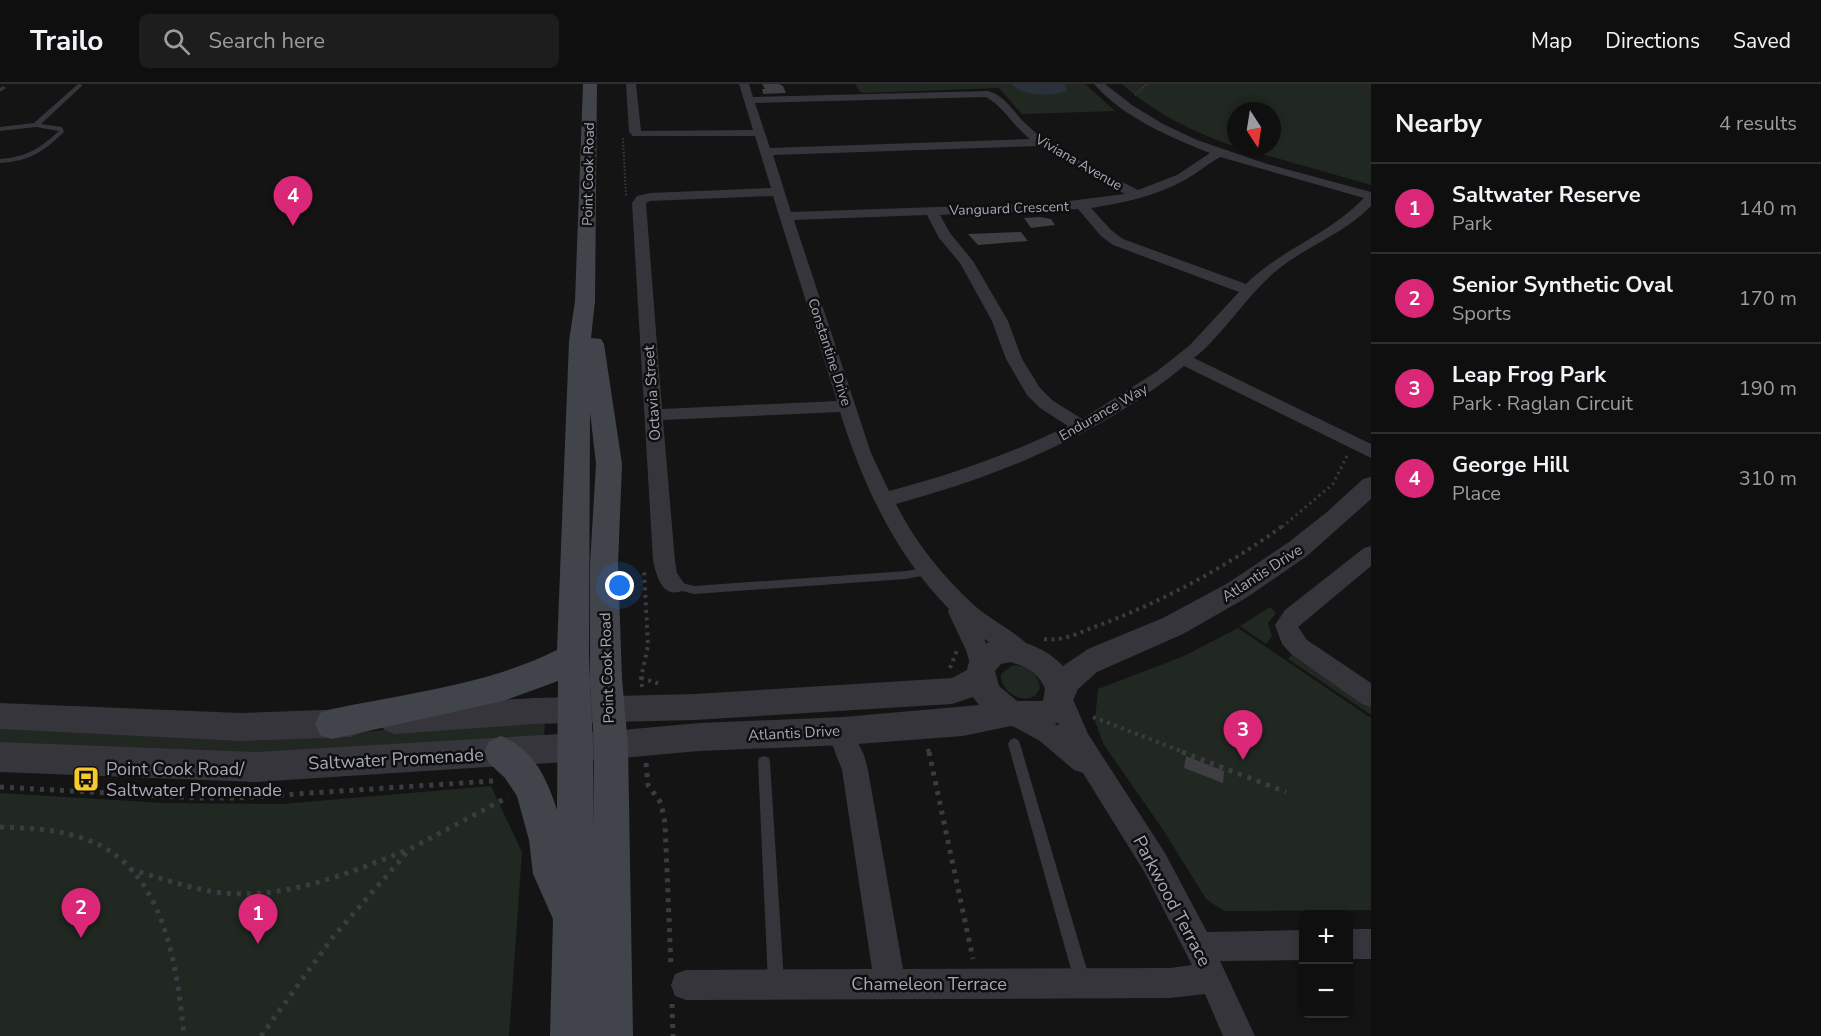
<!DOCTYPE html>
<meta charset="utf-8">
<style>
:root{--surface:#0f0f10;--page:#1d1d1e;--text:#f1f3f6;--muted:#9b9c9f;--line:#2f2f30;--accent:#db2777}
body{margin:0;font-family:"Nunito Sans",sans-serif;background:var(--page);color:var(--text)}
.controls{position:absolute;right:18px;bottom:18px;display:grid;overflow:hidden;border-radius:9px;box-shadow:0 3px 9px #0003}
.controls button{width:54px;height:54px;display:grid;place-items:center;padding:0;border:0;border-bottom:2px solid var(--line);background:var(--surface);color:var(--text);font:30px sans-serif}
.compass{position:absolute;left:1227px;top:18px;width:54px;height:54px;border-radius:50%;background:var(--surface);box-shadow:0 3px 9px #0003;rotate:168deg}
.you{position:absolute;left:620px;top:502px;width:21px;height:21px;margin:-15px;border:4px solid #fff;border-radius:50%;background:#1a73e8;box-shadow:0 0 0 9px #1a73e833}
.badge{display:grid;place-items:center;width:39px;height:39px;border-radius:50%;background:var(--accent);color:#fff;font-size:20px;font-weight:700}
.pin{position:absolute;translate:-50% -50px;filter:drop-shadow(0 2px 3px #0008)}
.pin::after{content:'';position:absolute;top:32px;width:21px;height:18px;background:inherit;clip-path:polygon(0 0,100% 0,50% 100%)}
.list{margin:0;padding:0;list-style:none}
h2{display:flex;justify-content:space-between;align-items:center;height:78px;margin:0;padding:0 24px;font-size:26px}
h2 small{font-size:20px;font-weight:400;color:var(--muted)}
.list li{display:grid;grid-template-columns:39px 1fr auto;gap:18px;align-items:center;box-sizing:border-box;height:90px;padding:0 24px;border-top:2px solid var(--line)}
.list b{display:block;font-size:22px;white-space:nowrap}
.list p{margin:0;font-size:20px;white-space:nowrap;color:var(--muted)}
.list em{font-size:20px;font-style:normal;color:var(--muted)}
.icon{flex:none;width:33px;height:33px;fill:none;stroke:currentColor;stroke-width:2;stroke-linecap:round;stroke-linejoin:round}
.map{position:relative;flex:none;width:1371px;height:952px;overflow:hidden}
header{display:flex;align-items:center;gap:36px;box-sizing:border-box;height:84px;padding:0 30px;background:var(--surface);border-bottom:2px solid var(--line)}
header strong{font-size:28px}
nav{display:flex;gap:33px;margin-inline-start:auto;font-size:21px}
.search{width:420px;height:54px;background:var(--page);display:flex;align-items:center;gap:15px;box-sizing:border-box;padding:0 21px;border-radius:9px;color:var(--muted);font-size:22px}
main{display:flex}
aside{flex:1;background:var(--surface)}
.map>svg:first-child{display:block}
.green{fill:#202821}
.water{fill:#2a313a}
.building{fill:#3e3e43}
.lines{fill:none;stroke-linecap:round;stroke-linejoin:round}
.path-far3{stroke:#3a3c42;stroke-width:2;stroke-dasharray:1.5 2;stroke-linecap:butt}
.path-far2{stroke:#3a3c42;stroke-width:3;stroke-dasharray:2 4;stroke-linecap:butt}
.path-far1{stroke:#3a3c42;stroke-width:4;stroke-dasharray:3 4.5;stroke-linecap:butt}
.path{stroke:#3a3c42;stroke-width:5;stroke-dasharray:4 6;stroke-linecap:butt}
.service{fill:#35353b;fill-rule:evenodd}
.minor{fill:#35353b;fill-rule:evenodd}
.tertiary{fill:#35353b;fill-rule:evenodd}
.secondary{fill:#42444b;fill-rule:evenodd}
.labels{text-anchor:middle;stroke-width:5;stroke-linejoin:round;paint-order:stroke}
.far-street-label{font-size:14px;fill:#a5a8b6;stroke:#0f0f10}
.street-label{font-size:15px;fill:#a5a8b6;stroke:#0f0f10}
.near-street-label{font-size:18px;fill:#a5a8b6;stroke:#0f0f10}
.near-poi-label{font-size:18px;fill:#a5a8b6;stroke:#0f0f10;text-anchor:start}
</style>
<header>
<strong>Trailo</strong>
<div class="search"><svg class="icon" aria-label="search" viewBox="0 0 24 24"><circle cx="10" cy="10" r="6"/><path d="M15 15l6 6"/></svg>Search here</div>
<nav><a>Map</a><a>Directions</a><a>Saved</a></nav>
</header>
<main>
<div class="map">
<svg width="1371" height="952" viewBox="0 0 1371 952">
<rect width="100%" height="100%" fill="#141415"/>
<path class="green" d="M855,0H1085L1115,27L1022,30L999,4L864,9L859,7Z
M1122,0H1371V101L1237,63H1272V27H1236V63C1193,48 1156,30 1122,0Z
M1270,523L1276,529L1268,539L1272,552L1266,560L1240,542Z
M1238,544L1371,634V826L1224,827L1206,815L1164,747L1104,661L1095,637L1098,605L1184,572Z
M1293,570L1371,622V631L1288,575Z
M1013,581C1027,582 1039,590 1040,604C1032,626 999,610 1001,590Z
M520,637L545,640L544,653L280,671L0,661V643L299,652Z
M491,702L522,768L509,952H0V709L164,719L283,720Z"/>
<path class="water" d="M1011,0H1065L1067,7C1048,12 1027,14 1011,0Z"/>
<path class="building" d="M762,0H779L783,2L786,9L763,10L762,5H765Z
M1040,133L1051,135L1055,141L1031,144L1024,134Z
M1021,148L1028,157L978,161L968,150Z
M1186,672L1224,687L1223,699L1184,684Z"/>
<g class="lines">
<path class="path-far3" d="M1135,11L1147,0
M623,54L626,112"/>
<path class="path-far2" d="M1282,443L1333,400L1347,372"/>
<path class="path-far1" d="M1044,555C1063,558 1080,548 1097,542C1164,517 1226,483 1284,441
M950,584L957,566
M641,594L660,600
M642,603L641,594L648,562L644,485
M1093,633L1186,669
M928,665L929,669"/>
<path class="path" d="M929,668L973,875
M1182,668L1286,708
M646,679L648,701L661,719L665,739L671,882
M0,703L196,714H235L493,697
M0,743C30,744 57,745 85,755C164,782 177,881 184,952
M130,785C161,794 192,806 224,809C288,815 349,789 407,766
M672,920L673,952
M261,952L333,853L410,765L508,713"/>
<path class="service" d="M78,0L83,1L41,40L62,43L64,48C43,68 30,77 0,79V75C27,73 39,65 59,47L36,43L0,47V43L34,39Z
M3,2L6,4L0,8V4Z
M928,483L932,484L933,487L932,490L906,495L694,510L670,504L669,501L670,498L674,497L694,502L906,487Z
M1014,654L1018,656L1020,660L1090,896L1087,901L1082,904L1077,901L1074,896L1008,660L1010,656Z
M764,672L769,674L770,678L784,898L781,903L776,906L771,903L768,898L758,678L759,674Z"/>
<path class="minor" d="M626,0H636L641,47L753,46L739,0H749L753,13L988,7C1006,12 1013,28 1026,40C1057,70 1101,86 1138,106L1177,91L1210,69C1169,53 1123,33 1094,0H1105L1132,21L1163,40L1197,56L1267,80L1371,108V122C1344,150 1306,162 1276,187C1245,213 1225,249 1194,274L1371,360V374L1184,282C1100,351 999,392 896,420C915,458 943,493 975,522C988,534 1026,554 1033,567L1029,574L1021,577L984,555C990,567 995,579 989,590L981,593L973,590L966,566L948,528L949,525C895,470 863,401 840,328L663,336L675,477L677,489L685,501L682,507C662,514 657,493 653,477L632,119L637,112L650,109L771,104L755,52H633L629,48ZM986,13C1004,23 1014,43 1030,55L770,64L755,19ZM1039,62L1125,110L1053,119L791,128L773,71ZM1220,73L1364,114C1330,150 1281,165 1246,200L1123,155L1111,146L1091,124C1123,119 1156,112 1185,96C1197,89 1208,80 1220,73ZM773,112L837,317L662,325L646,119L650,117ZM1078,125L1101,152L1113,161L1239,208L1190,261L1156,288L1082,335L1052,316L1040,304L1022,275L1008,237L973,177L950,149L940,131ZM927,131L939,154L960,179L992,237L1006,275L1027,311L1040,324L1068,342C1010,370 951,391 889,407L871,369L794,136Z
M1371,462V482L1298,543L1307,556L1371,599V623L1362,620L1291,570L1282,560L1275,541L1285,526L1364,464Z
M1060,603L1069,606L1088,650L1165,769L1207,848L1304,846V876L1220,877L1255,952H1223L1205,910L1170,914L686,916L675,912L671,901L675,890L686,886L872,885L842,686L827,647L830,639L839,636L848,639L864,671L868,686L903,885L1170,884L1192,881L1145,789L1083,689L1074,686L1040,657L1009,640L1006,632L1009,624L1018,621L1059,642L1048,614L1051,606Z
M1348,845H1371V875H1348Z"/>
<path class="tertiary" d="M1371,393V415L1307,472L1246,514L1183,550L1097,588L1078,605L1064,636L1042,645H1025L1011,642L963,652L844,661L699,667L611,675L256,698L0,688V658L256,668L611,647L699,639L844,633L979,621L973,613L952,620L695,636L534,640L395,650L384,646L380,636L384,626L395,622L534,614L695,610L952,594L967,586C977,538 1039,555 1063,582L1088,565L1163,534L1228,499L1289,458L1327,428L1363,395ZM1010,578C1025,582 1039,589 1045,605L1043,617H1017L999,602L995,587L1001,580Z
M0,619L241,629L350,625L361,629L365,639L361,649L350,653L241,657L0,645Z"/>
<path class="secondary" d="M583,0H597L595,217L591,254L601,255L604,260L622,380L618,480L622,595L628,661L633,952H550L553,835L533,790L529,756L517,712L505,694L489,679L484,668L489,657L501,652C534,665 547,695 557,726L558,597L503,617L332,655L320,651L315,640L320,629L332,625C404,610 493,599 557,566L569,257L575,217ZM590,328L596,380L590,480V595L594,661L593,748V663L589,573Z"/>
</g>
<defs>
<symbol id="bus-square" viewBox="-11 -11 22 22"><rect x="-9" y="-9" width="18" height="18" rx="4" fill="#f7c92a" stroke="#0f0f10"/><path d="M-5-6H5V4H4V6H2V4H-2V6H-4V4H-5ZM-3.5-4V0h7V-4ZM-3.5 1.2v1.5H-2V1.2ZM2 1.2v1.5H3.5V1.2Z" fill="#111"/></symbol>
</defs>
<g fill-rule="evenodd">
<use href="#bus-square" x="71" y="680" width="30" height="30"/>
</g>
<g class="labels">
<g class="far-street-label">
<text transform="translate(1079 78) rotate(30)" y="5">Viviana Avenue</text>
<text transform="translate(588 90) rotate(-89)" y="5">Point Cook Road</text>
<text transform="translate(1009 124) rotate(-2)" y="5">Vanguard Crescent</text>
<text transform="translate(830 268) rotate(72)" y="5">Constantine Drive</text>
<text transform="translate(1103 328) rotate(-30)" y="5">Endurance Way</text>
</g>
<g class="street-label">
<text transform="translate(652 309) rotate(-94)" y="5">Octavia Street</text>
<text transform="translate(1262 489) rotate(-33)" y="5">Atlantis Drive</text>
<text transform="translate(607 584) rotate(-92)" y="5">Point Cook Road</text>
<text transform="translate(794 649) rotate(-3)" y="5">Atlantis Drive</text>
</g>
<g class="near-street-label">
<text transform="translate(396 675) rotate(-3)" y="6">Saltwater Promenade</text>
<text transform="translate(1172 817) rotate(62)" y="6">Parkwood Terrace</text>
<text x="929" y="906">Chameleon Terrace</text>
</g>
<g class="near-poi-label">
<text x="106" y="691">Point Cook Road/<tspan x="106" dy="21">Saltwater Promenade</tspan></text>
</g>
</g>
</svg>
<div class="controls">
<button>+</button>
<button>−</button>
</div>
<svg class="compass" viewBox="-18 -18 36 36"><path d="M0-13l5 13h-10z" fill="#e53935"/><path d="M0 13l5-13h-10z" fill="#9b9c9f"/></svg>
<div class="you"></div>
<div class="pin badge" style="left:258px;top:860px">1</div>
<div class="pin badge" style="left:81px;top:854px">2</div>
<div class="pin badge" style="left:1243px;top:676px">3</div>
<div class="pin badge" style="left:293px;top:142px">4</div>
</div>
<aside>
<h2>Nearby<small>4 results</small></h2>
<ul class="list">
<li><span class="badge">1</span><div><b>Saltwater Reserve</b><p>Park</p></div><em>140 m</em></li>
<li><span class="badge">2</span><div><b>Senior Synthetic Oval</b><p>Sports</p></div><em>170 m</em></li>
<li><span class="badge">3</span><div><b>Leap Frog Park</b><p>Park · Raglan Circuit</p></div><em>190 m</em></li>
<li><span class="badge">4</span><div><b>George Hill</b><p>Place</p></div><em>310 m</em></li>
</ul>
</aside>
</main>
